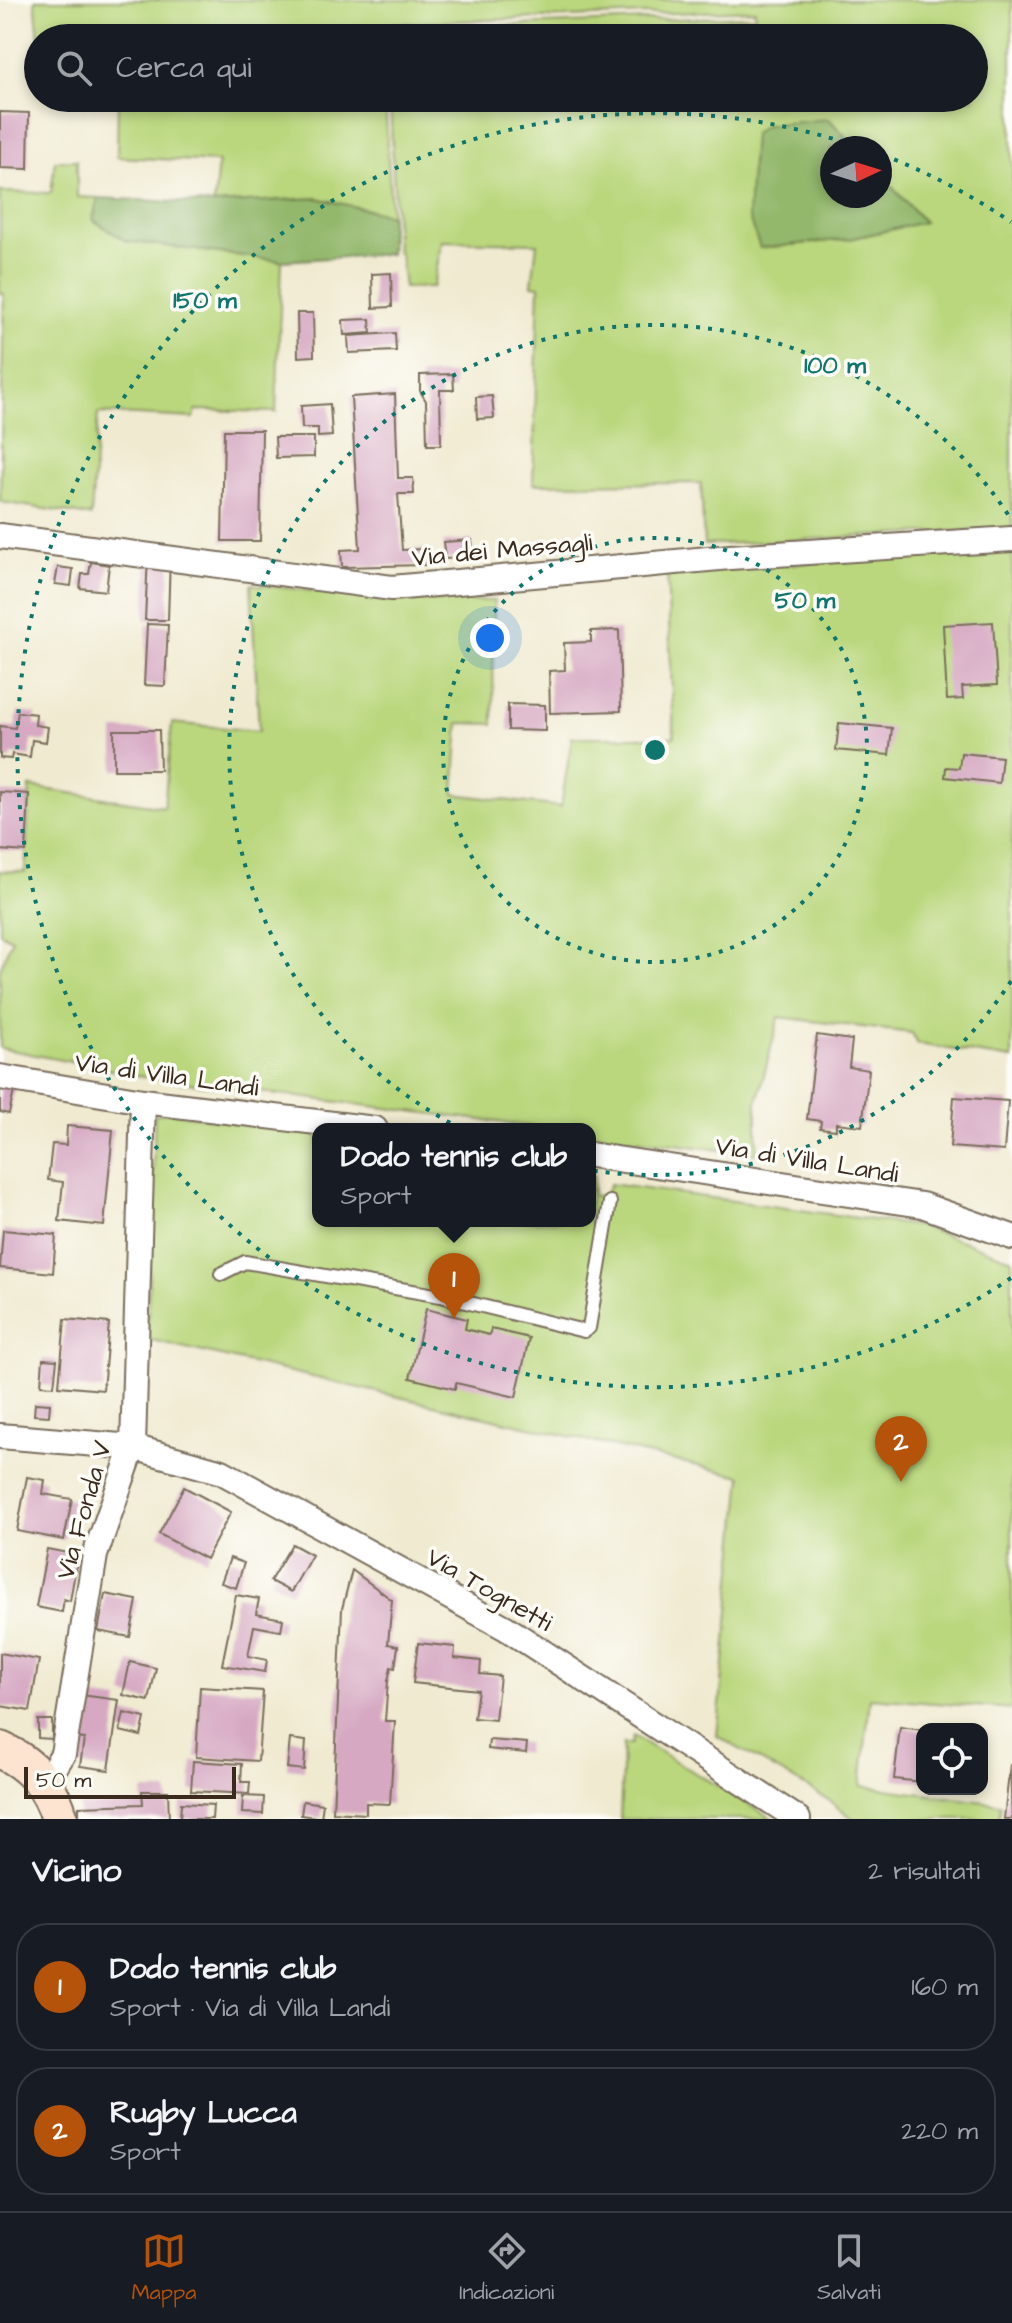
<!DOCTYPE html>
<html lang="it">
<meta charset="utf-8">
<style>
:root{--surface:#171b24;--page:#242831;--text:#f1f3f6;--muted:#9ea1a6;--line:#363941;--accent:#b45309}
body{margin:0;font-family:"Architects Daughter",sans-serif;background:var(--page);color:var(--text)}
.controls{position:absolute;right:24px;bottom:24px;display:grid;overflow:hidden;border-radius:16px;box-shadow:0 4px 12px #0003}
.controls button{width:72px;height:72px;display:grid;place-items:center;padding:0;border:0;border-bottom:2px solid var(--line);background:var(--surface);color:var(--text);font:40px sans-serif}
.compass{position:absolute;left:820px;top:136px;width:72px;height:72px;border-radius:50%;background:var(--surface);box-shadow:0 4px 12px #0003;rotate:86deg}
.scale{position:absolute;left:24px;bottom:20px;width:212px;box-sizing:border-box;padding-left:8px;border:4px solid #3b2a1e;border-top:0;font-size:22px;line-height:28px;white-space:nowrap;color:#3b2a1e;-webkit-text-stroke:6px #fdfcf7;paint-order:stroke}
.you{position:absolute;left:490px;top:638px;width:28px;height:28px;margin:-20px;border:6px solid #fff;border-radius:50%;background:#1a73e8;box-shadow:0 0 0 12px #1a73e833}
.badge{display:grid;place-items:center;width:52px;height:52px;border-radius:50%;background:var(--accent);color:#fff;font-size:26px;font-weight:700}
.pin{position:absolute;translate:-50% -66px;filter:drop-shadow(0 2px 4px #0008)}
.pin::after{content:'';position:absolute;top:42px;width:28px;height:24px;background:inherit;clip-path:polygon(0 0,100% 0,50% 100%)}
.popup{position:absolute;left:312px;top:1123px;width:284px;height:104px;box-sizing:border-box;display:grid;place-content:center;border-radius:16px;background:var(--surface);filter:drop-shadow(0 2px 6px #0005);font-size:26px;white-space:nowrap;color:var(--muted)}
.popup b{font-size:30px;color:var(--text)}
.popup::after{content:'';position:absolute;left:50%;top:100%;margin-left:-16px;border:16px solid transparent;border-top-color:var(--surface)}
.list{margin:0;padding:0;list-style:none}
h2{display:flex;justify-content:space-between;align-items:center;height:104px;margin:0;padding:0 32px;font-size:34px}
h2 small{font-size:26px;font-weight:400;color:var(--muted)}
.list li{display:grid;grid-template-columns:52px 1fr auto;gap:24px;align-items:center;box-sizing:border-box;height:128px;margin:0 16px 16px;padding:0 16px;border:2px solid var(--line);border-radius:32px}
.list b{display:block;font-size:30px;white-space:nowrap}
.list p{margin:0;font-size:26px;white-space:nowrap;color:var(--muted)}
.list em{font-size:26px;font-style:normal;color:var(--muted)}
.icon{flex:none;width:44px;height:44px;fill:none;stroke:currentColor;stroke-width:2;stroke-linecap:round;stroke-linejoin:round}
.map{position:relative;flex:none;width:1012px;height:1819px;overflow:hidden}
.search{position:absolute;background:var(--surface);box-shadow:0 4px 12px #0003;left:24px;right:24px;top:24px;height:88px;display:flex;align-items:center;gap:20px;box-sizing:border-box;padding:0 28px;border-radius:44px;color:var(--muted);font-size:30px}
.sheet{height:392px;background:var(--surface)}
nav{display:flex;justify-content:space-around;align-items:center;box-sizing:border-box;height:112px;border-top:2px solid var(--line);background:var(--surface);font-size:22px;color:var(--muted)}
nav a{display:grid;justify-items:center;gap:4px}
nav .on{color:var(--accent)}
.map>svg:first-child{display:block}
.green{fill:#bad77d;stroke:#7a804e;stroke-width:2;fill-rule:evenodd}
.forest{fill:#93b86c;stroke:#677145;stroke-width:2}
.building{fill:#d6a8c2}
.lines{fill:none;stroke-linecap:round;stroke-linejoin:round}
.lane-casing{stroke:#7a6d5c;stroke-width:16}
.street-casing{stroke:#7a6d5c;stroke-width:28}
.secondary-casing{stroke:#7a6d5c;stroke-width:40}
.lane{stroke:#fff;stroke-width:12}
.street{stroke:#fff;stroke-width:24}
.secondary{stroke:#fde4d1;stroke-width:36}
.ring{fill:none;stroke:#0f766e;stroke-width:4;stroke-dasharray:4 8}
.labels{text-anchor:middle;stroke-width:7;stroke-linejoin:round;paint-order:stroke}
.street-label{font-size:26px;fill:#3b2a1e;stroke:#fdfcf7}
.centre{fill:#0f766e;stroke:#fdfcf7;stroke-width:4}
.ring-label{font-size:24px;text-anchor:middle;font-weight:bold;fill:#0f766e;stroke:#fdfcf7;stroke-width:7;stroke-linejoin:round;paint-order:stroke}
</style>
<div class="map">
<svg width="1012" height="1819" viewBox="0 0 1012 1819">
<rect width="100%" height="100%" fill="#fdfcf7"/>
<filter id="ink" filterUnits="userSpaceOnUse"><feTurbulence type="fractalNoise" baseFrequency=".0125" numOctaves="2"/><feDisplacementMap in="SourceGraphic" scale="16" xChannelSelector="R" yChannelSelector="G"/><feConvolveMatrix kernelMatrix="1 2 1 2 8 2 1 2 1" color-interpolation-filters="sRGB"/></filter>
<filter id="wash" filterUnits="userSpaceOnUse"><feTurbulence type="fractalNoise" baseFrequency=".006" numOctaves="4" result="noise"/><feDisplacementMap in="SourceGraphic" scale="32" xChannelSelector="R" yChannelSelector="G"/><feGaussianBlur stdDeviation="1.8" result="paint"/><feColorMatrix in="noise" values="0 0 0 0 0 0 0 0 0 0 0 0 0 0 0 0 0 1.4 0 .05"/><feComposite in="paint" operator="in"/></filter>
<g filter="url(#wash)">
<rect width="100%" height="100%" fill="#f0ead0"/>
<path class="green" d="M35,0H1012V528L704,545L701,483L533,484L539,286L532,285L537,243L442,241L433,287L404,288L400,253H397L390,98H974V38H387L390,30L755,16V10L381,24V38H39ZM829,119L856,148H880V174L924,222L850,239L760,248Z
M118,98H385L391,215L317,198L214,204L218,162L117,157Z
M77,160V197L98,198L93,220L126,241L282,261L276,412L196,410L194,418L98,413L91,516L0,502L4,294L0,293V192L51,193L55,161Z
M1012,550V1059L918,1044L912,1033L779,1017L757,1102V1154L590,1134V1129H552L157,1079L0,1048V969L12,939L0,933V871L25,872L30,787L164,807L172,723L259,731L251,584L395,600L494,601L493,724L459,723L454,794L561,807L572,737H674L667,572Z
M167,1112L318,1135V1221H590V1175H594L593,1196L605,1195L610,1184L923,1227L1012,1259V1709L870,1698L861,1786L1001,1804L999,1819H854L824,1797L717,1736L742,1476L147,1339L155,1115Z
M633,1736L773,1819H774H620L623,1744H631Z"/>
<path class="forest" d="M829,119L856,148H832V196H880V174L924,222L850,239L760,248L748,216L753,134L765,125Z
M98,198L214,204L317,198L391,215L390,254L282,261L126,241L93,220Z"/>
<g id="blocks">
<path class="building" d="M0,112L29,113L28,169L0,168Z
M391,273L392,307L373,308L372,274Z
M297,313H313L314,356L298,357Z
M370,319L371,333L344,335L343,320Z
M395,333L396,351L349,353L348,336Z
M453,374L454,390H440L441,445H427L426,401L420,391V375Z
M395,394L398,478H413L414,494H398L402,550L424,549L425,565L342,567L341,550L360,549L351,397Z
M492,396L494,418L477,419L476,397Z
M330,404L332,436L318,437V428H302L301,406Z
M224,430H262L260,541H222Z
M275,437H314V457L276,458Z
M472,540L473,557L445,559L443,542Z
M148,556L170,557L168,620H145Z
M91,562L109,565L106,591L80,588L82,574H89Z
M58,567L73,569L71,586L55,584Z
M993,622L997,685L962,687L963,699L947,700L943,625Z
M147,624L168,625L165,686L144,685Z
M619,630L621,711L550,713L549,671L565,670L564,643L591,642V631Z
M508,704L545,705V731L508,730Z
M18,712L36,714L35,725L48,727L46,742L32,740L30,757L12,754L11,759L0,758V726L15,728Z
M839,723L892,728L889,755L836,750Z
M114,730H159L160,770H114Z
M961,753L1002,757L999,783L945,777L946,767L959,768Z
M0,792L29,794L26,852L0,850Z
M817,1035L852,1040L849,1067L869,1070L862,1126L836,1123V1130L820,1128L821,1121L807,1119Z
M0,1078L16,1082L9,1114L0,1112Z
M954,1097L1008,1101L1004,1151L950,1147Z
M67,1126L113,1130L104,1226L59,1221L63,1182L48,1180L52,1144L66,1145Z
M3,1230L56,1235L53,1273L0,1268Z
M426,1309L467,1319L465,1329L489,1335L491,1329L529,1338L516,1397L456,1383L455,1389L410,1378Z
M65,1319L109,1323L103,1390L59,1386Z
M43,1359L57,1360L54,1386L41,1385Z
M35,1403L50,1404L49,1416L34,1415Z
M27,1477L45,1480L43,1494L72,1499L64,1540L17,1531Z
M184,1487L231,1512L206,1559L159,1534Z
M292,1544L312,1555L291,1592L270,1581Z
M47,1549L78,1555L70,1601L64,1599L62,1612L36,1607Z
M230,1558L244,1563L236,1588L221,1583Z
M352,1570L392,1600L388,1644L398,1646L395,1668L391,1667L388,1681L385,1721H395L390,1804L366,1803V1814L333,1812L342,1609Z
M105,1594L137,1600L130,1637L98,1631Z
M236,1595L259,1599L256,1614L283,1619L281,1631L254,1626L248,1656L267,1660L265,1672L222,1665Z
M418,1643L455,1647L454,1658L481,1661L480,1674L500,1676L495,1720L474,1718L478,1690L413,1683Z
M0,1653L39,1660L30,1711L0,1706Z
M130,1662L156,1668L149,1701L123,1695Z
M200,1687L263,1691L258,1761L196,1757Z
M81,1695L119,1700L109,1770L80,1766L84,1739L75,1738Z
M124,1713L145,1718L141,1736L120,1731Z
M38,1720H52V1739L38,1738Z
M900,1727L922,1730V1782L894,1779Z
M290,1739L306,1741L304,1770L287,1768Z
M489,1740L527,1743L526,1753L488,1749Z
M193,1761L242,1764L241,1782H250L249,1794L191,1791Z
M1010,1764L1012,1819H1004Z
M142,1791H168L169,1819H79V1806L143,1804Z
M243,1796L264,1797L263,1814L242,1813Z
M303,1801L323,1804L321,1818L301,1815Z
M181,1803L213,1805L212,1819H180Z"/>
</g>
</g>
<g filter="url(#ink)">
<use href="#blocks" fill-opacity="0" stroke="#7a6d5c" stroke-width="2"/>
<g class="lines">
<defs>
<path id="lane" d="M221,1274L245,1262L441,1296L584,1331L589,1328L610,1202"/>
<path id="street" d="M0,536L392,588L730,557L1012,539
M0,1077L143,1101L375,1129
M590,1155L922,1205L1012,1237
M0,1436L133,1447L222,1472L506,1628L798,1819
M45,1783L63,1754L95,1555L133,1447L143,1101"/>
<path id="secondary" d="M0,1750C31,1763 51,1787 60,1819"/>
</defs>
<use href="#lane" class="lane-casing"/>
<use href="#street" class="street-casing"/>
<use href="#secondary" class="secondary-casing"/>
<use href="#lane" class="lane"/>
<use href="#street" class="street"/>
<use href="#secondary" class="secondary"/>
</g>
</g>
<g class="ring">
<circle cx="655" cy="750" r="212"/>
<path d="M1011 981A425 425 0 1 1 1011 519"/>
<path d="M1011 1278A637 637 0 1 1 862 148M883 155A637 637 0 0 1 1011 222"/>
</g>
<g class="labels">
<g class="street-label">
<text transform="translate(502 549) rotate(-5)" y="9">Via dei Massagli</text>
<text transform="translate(167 1074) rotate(8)" y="9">Via di Villa Landi</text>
<text transform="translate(807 1159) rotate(9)" y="9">Via di Villa Landi</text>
<text transform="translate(83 1510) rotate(-74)" y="9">Via Fonda V</text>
<text transform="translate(490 1589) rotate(30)" y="9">Via Tognetti</text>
</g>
</g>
<circle cx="655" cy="750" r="12" class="centre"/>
<g class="ring-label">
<text x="205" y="308">150 m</text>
<text x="835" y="373">100 m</text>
<text x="805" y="608">50 m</text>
</g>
</svg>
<div class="controls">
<button><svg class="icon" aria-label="locate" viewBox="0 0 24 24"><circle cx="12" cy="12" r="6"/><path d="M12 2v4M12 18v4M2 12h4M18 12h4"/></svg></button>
</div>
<svg class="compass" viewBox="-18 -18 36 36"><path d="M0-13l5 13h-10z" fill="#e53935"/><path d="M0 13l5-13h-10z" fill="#9ea1a6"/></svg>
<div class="scale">50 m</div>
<div class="you"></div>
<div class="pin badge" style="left:454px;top:1319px">1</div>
<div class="popup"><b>Dodo tennis club</b>Sport</div>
<div class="pin badge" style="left:901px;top:1482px">2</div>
<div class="search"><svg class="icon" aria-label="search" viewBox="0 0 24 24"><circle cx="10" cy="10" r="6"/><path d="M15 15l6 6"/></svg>Cerca qui</div>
</div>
<section class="sheet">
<h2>Vicino<small>2 risultati</small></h2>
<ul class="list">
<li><span class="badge">1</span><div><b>Dodo tennis club</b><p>Sport · Via di Villa Landi</p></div><em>160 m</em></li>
<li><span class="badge">2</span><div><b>Rugby Lucca</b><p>Sport</p></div><em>220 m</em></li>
</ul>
</section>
<nav>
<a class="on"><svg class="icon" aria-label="map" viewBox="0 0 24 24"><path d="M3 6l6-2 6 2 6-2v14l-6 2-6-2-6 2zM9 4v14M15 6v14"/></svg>Mappa</a>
<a><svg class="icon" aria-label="directions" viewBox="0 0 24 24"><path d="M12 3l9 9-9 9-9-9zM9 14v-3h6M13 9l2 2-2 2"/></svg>Indicazioni</a>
<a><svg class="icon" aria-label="saved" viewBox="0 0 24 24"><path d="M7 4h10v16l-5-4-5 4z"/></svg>Salvati</a>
</nav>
